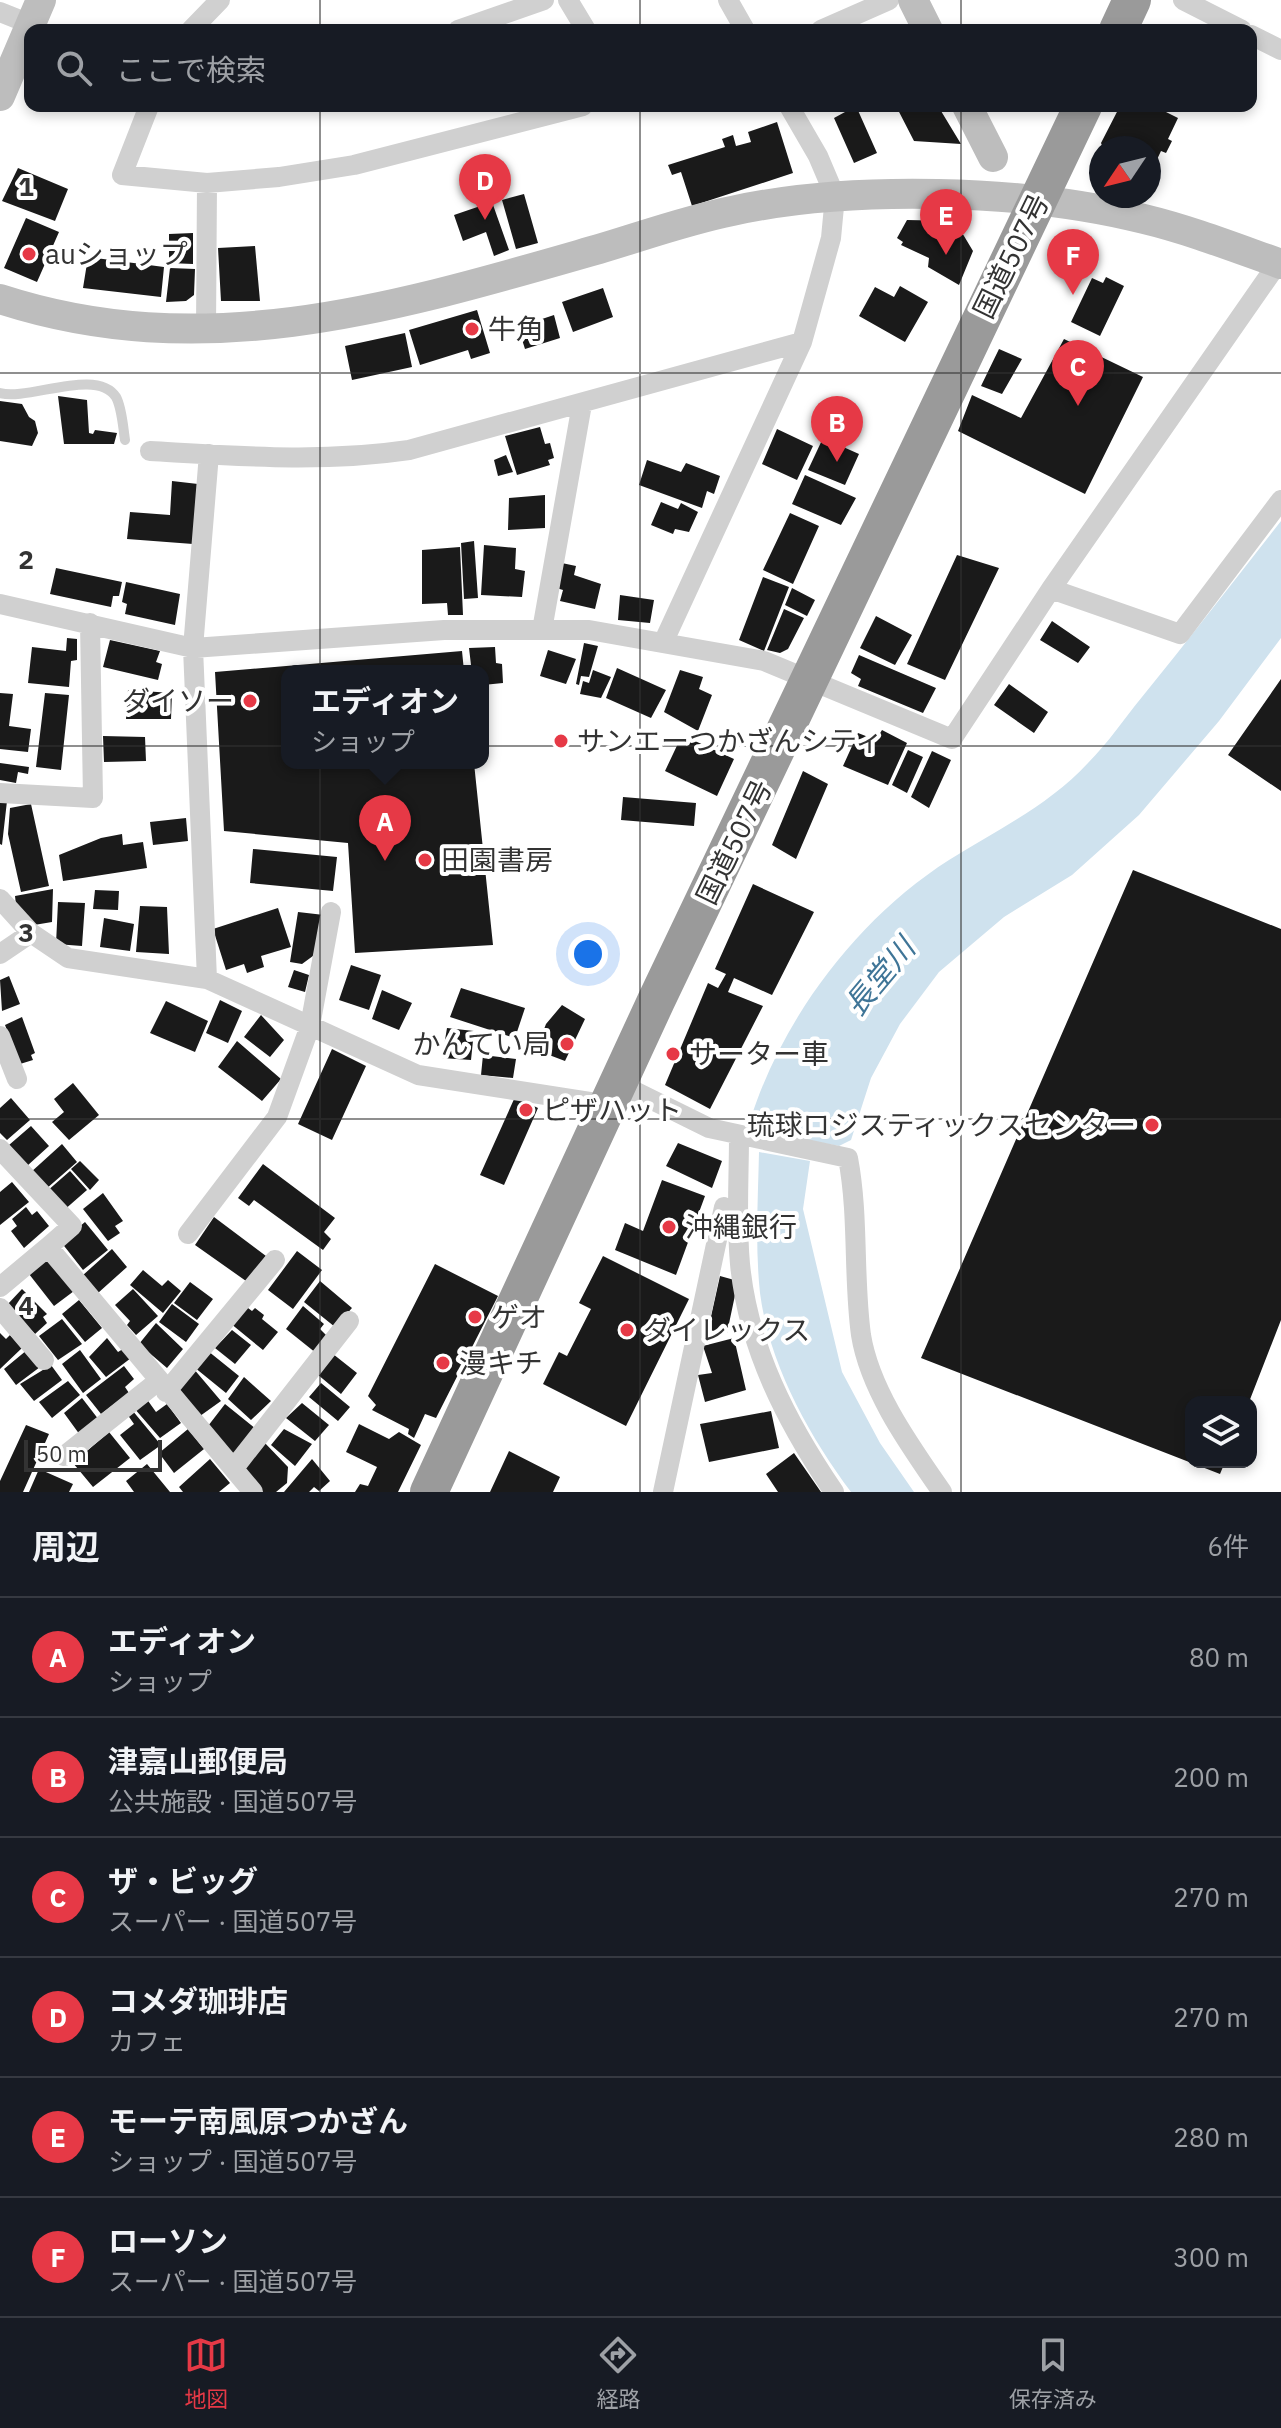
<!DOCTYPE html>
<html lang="ja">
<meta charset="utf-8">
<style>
:root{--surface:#171b24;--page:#20242c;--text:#f1f3f6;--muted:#9ea1a6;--line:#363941;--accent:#e63946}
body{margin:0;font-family:"IBM Plex Sans","Noto Sans JP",sans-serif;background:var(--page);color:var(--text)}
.controls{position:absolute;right:24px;bottom:24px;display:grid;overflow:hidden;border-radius:16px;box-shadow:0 4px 12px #0003}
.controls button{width:72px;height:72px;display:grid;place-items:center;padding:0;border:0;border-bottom:2px solid var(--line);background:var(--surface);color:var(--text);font:40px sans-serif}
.compass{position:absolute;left:1089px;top:136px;width:72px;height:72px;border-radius:50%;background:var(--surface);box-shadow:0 4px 12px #0003;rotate:235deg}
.scale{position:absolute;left:24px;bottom:20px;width:138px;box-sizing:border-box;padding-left:8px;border:4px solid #333;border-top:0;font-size:22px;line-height:28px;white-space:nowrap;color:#333;-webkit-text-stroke:6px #fff;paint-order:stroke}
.you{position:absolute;left:588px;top:954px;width:28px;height:28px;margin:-20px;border:6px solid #fff;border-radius:50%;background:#1a73e8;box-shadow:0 0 0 12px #1a73e833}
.badge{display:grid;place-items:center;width:52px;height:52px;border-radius:50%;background:var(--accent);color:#fff;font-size:26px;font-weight:700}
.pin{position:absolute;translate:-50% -66px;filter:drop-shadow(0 2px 4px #0008)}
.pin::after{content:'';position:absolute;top:42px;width:28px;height:24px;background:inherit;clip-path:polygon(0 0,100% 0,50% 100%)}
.popup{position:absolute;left:281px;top:665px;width:208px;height:104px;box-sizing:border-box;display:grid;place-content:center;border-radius:16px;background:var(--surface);filter:drop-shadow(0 2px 6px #0005);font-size:26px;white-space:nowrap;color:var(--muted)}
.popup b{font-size:30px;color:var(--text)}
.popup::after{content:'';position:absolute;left:50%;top:100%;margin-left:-16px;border:16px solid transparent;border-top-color:var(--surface)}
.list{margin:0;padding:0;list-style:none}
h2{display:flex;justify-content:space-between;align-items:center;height:104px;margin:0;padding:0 32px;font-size:34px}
h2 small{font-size:26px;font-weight:400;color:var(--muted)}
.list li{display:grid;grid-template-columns:52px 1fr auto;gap:24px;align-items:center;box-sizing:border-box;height:120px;padding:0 32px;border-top:2px solid var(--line)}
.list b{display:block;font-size:30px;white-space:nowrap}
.list p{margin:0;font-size:26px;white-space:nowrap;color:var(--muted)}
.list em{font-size:26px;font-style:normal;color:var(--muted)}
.icon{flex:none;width:44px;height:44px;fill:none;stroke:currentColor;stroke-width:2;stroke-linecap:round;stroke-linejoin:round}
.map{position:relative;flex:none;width:1281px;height:1492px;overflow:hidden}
.search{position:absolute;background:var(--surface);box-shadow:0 4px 12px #0003;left:24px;right:24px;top:24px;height:88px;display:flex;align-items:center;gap:20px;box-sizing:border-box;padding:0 28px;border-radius:16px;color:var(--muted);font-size:30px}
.sheet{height:824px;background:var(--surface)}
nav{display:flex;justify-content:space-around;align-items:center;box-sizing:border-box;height:112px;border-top:2px solid var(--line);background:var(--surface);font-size:22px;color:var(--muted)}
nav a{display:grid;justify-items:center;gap:4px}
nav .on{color:var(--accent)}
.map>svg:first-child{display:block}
.water{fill:#cfe2ee}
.building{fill:#1a1a1a}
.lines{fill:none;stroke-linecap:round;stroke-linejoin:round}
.lane{stroke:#d0d0d0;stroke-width:10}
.street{stroke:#d0d0d0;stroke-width:20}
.secondary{stroke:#bdbdbd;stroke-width:30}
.highway{stroke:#9a9a9a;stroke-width:38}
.grid{fill:none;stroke:#333;stroke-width:2;stroke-opacity:0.55}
.poi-dot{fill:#e63946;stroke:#fff;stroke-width:3}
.labels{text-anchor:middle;stroke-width:8;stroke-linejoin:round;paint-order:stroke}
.poi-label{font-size:28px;fill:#333;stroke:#fff;text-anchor:start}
.street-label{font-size:28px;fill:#333;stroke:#fff}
.water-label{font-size:30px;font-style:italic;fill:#3f7597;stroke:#fff}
.grid-label{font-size:26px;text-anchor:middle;font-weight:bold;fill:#333;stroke:#fff;stroke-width:8;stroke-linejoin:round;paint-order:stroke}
</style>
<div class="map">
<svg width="1281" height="1492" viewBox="0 0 1281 1492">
<rect width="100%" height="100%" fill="#fff"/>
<path class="water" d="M1281,521V638L1219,721L1139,815L1072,875L1004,917L939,972L900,1024L871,1078L851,1140L839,1146L758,1131L750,1121C782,1018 858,918 949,860C997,830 1048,806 1088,763C1108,743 1124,719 1142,697C1189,639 1235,580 1281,521Z
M759,1152L810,1161L803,1209L842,1372L880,1443L914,1492H851C809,1436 769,1364 760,1293C755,1246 758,1199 759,1152Z"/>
<path class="building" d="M856,106L877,153L854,163L834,118Z
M896,106H938L961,144L914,141Z
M1120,106H1154L1178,118L1168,139L1172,141L1166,153L1161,151L1152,170L1149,148H1103L1101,143Z
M777,122L793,173L692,206L681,172L672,175L668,165L725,147L722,139L733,135L736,146L751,142L748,132Z
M18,168L68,189L55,221L2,201Z
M524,194L538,243L516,249L502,200Z
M492,202L509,250L494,256L486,232L463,241L454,215Z
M26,218L59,232L37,282L4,268Z
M907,220L955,221L973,251L959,285L928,267L929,258L901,245L903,242L897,238Z
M193,233V264L169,263V234Z
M255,246L260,301H221L218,248Z
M88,257L164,267L161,297L83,288Z
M170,268L195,269L194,295L186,301L166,302Z
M1106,277L1124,286L1100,336L1071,322L1092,278L1103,283Z
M900,286L928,302L905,342L859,316L875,287L894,297Z
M603,288L613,317L573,332L562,302Z
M477,310L490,353L471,359L468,350L420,365L409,330Z
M554,315L560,338L525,349L518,327Z
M405,333L412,367L352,380L345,346Z
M1064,339L1143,377L1085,494L958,431L972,395L1021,418Z
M999,349L1022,359L1002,394L981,386Z
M58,396L87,400L89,433L93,434L95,430L117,433L114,444H64Z
M0,401L22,404L29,417L35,421L38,433L32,446L0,441Z
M540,427L545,444L550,443L554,458L548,460L550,465L517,475L505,436Z
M777,429L813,446L797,480L762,464Z
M823,438L859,454L845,485L808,470Z
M506,455L513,472L498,476L494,460Z
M647,460L681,472L686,463L720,476L714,494L707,491L702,508L639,485Z
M805,475L856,498L841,525L792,504Z
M172,481L198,484L193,544L127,539L130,512L170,515Z
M545,495V528L508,530L509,498Z
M661,502L678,509L681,503L698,512L689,532L675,529L673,534L651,525Z
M790,513L819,526L793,584L763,570Z
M474,541L478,598L464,599L461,543Z
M484,545L516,548L515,569L525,571L522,597L481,595Z
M460,547L463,615H448L447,603L422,604V550Z
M957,555L999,568L945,680L907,664Z
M557,562L576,566L574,575L601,584L595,609L560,601L563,590L553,587Z
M56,568L122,582L119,596H113L111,607L50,594Z
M763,577L789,587L764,651L739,640Z
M126,582L180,594L175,625L125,614L127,604L122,602Z
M792,588L815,600L807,616L785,605Z
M620,595L654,600L650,623L618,620Z
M784,609L804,618L788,649L780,653L767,650Z
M876,616L912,635L895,665L860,648Z
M1052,621L1090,647L1078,663L1040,640Z
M67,638L77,639V660L71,661L69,687L28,683L32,647L66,651Z
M110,640L160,651L156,662L162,664L158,680L103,667Z
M584,643L598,646L589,677L581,676L579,685L576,684Z
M495,647L496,663L502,664L503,683L483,685V671H471L468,666L471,665L469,648Z
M548,650L576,659L566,684L540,676Z
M462,651L464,671H287V763H474L493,945L355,953L348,843L224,831L215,672Z
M859,655L936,688L923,713L858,686L861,679L851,673Z
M617,668L666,690L651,718L606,698Z
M593,670L611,677L601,698L580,694L583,681L589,683Z
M680,670L703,677L699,689L712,695L698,731L664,712Z
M1281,679V791L1228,755Z
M1009,684L1048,712L1034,733L994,705Z
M128,690L172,693L171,719H126Z
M0,693L13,694L9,726L31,729L28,752L0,749Z
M45,693L69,695L61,770L36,767Z
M882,730L907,743L888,785L843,766L858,733L876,740Z
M682,735L734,759L717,796L665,771Z
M103,736L145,737L146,761L104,762Z
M908,750L923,757L907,793L892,785Z
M932,751L951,760L929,808L911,797Z
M0,763L29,767L28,774L18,772L16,783L0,780Z
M803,771L828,784L796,859L772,845Z
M623,797L696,803L694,826L621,820Z
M0,800L7,801L2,845L0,844Z
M31,804L49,886L21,892L8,834L10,808Z
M186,818L188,841L153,845L150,822Z
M122,834L123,845L143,842L147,868L63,881L59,855L101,838Z
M253,849L337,857L333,891L250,883Z
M1133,870L1281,929V1320L1249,1402H1191V1462H1225L1220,1474L921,1358Z
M753,884L814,912L772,995L734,978L728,992L763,1006L710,1109L665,1085L708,983L718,988L726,974L715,969Z
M53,889L52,922L34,925L16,905L15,896Z
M95,890L119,891L118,910L93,909Z
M58,902L85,903L82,946L56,944Z
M140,906L167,907L169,954L136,952Z
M278,908L291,947L261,956L264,967L247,973L244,964L226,970L213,929Z
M298,912L324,915L317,953L302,964L290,962Z
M104,918L134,924L130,951L100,947Z
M351,965L381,975L369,1010L339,1000Z
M294,970L309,975L305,992L288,987Z
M9,976L20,1004L2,1011L0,980Z
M461,988L525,1008L515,1038L450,1017Z
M382,990L412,1003L399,1030L372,1019Z
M220,1000L242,1011L228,1043L206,1033Z
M166,1001L208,1021L195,1052L150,1033Z
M562,1005L585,1019L565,1061L536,1050L546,1024Z
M261,1015L284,1040L270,1057L244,1037Z
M22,1017L35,1053L31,1055L33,1060L20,1064L5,1025Z
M447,1028L474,1031L471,1060L442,1058Z
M237,1041L281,1079L262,1101L218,1067Z
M332,1049L366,1066L332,1140L298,1124Z
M483,1055L516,1059L513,1078L481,1075Z
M73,1083L99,1115L69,1140L52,1122L64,1112L54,1099Z
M515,1097L538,1108L504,1185L480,1175Z
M11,1098L30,1120L7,1140L0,1133V1108Z
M31,1126L49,1146L27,1166L9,1145Z
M678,1143L722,1161L712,1188L666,1166Z
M62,1144L77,1162L46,1189L30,1173Z
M80,1161L99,1180L90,1190L71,1169Z
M263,1164L335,1218L324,1232L331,1239L323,1250L254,1200L249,1206L238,1198Z
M70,1171L87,1190L63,1211L46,1192Z
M662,1180L705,1196L676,1275L615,1250L625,1223L643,1231Z
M12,1182L29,1202L0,1225V1192Z
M103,1193L123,1221L115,1226L120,1233L108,1241L83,1209Z
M26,1207L32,1215L37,1211L49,1226L24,1248L11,1231L17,1226L12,1219Z
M214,1217L266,1256L246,1281L195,1245Z
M85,1222L108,1250L83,1270L61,1242Z
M112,1249L127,1267L98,1293L82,1276Z
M297,1251L322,1270L293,1309L268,1290Z
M603,1256L689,1299L626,1426L543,1384L559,1352L567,1356L591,1309L579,1303Z
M47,1258L74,1291L54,1306L29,1274Z
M435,1264L498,1296L436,1418L425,1414L414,1438L408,1434L409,1429L372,1410L376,1405L368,1396Z
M143,1270L162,1286L168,1280L181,1291L163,1313L130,1285Z
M720,1276L738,1281L727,1333L708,1330Z
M320,1281L352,1308L335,1327L304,1302Z
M190,1282L213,1299L197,1320L174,1303Z
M22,1289L47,1314L43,1317L47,1323L35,1334L7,1305Z
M133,1289L158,1316L136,1335L127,1325L130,1321L115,1305Z
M79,1300L102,1328L85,1342L62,1314Z
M172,1304L199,1324L186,1342L159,1322Z
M244,1305L252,1311L255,1308L264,1315L262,1319L278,1332L263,1350L230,1323Z
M303,1306L324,1324L320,1329L328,1337L316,1353L286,1329Z
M62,1319L82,1344L58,1360L39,1336Z
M156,1323L183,1349L167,1368L139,1344Z
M232,1330L251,1345L235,1364L215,1348Z
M0,1333L6,1339L10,1335L22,1348L0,1369Z
M107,1338L118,1352L123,1349L131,1358L106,1377L89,1357Z
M734,1338L746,1390L705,1402L698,1375L712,1373L703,1346Z
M27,1350L40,1367L16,1385L4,1369Z
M80,1350L101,1379L83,1393L62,1364Z
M208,1351L239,1376L226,1393L194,1367Z
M333,1354L357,1373L341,1394L317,1374Z
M51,1365L62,1380L34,1401L20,1384Z
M124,1366L134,1379L125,1387L129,1393L101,1414L86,1395Z
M193,1368L221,1401L200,1416L178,1391Z
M244,1377L271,1401L251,1420L228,1399Z
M68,1381L80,1395L52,1418L39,1402Z
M321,1383L350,1407L338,1421L309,1397Z
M82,1398L99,1420L80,1435L64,1413Z
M146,1398L156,1412L167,1404L181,1423L160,1438L134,1408Z
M302,1403L329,1425L315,1441L286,1418Z
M225,1404L256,1429L233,1455L208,1426Z
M132,1410L161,1445L140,1460L120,1435L134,1424L127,1414Z
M771,1411L779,1448L709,1462L700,1424Z
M359,1424L389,1439L399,1432L421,1445L398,1492H355L360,1484L368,1486L377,1467L346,1452Z
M26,1425L49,1434L23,1492H0V1481Z
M188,1429L204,1449L174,1473L159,1453Z
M284,1429L312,1444L295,1466L271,1445Z
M109,1432L130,1458L93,1487L73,1463Z
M263,1441L288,1467L287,1483L276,1492H262L242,1468Z
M509,1451L560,1477L553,1492H490Z
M794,1453L821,1492H778L766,1474Z
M210,1459L230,1483L219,1492H183L179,1487Z
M312,1459L330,1481L319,1491L314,1487L309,1492H284Z
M147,1464L170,1492H134L126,1481Z
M39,1469L73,1484L69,1492H29Z"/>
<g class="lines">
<path class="lane" d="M0,393C28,401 97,367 116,397C122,408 123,427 125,440"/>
<path class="street" d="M568,0L586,30
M728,0L745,30
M1183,0L1242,30
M0,12L30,24
M191,30L220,0
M458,30L544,0
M821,30L889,0
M1251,35L1281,50
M149,106L122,175L207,183L279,177L354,165L583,106
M206,331L207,183
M150,451C237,456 322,463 409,450L802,342
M1051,589L1180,634L1281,500
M0,604L193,648L444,630H589L764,661L952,739L1051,589L1278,263
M542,630L582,404
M663,643L802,342L831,238L835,196L818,156L789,106
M0,793L93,798L90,623
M0,899L31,933L68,958L207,979L418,1075L609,1105
M0,954L31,933
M207,979L193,648L209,454
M0,1036L17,1079
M620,1084L709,1128L848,1158C859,1216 853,1276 861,1335C870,1391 911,1447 942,1492
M739,1136C739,1178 736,1221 740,1264C748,1348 787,1423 834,1492
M0,1149L72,1226L48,1247
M188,1234L277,1117L310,1026L331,912
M0,1287L48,1247L253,1492
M0,1308L44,1360
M166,1392L275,1260
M64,1456L157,1382
M234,1468L349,1321
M663,1492L724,1207"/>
<path class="secondary" d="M913,0L928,30
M0,96L41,0
M967,106L993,157
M0,299C206,366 400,306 599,249C643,236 687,220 732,211C850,185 1026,189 1144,219C1190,230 1236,248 1281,264"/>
<path class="highway" d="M1118,30L1132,0
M429,1492L656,1001L1083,106"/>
</g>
<path class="grid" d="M320,0V30M640,0V30M961,0V30M320,106V1492M640,106V1492M961,106V1492M0,373H1281M0,746H1281M0,1119H1281"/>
<g class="poi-dot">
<circle cx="29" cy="254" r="8"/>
<circle cx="472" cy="329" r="8"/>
<circle cx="250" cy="701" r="8"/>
<circle cx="561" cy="741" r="8"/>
<circle cx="425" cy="860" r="8"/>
<circle cx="567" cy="1044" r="8"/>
<circle cx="673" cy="1054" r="8"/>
<circle cx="526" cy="1110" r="8"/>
<circle cx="1152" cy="1125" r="8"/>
<circle cx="669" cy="1227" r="8"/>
<circle cx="475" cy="1317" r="8"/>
<circle cx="627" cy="1330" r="8"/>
<circle cx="443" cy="1363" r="8"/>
</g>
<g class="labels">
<g class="poi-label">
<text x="45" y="264">auショップ</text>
<text x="488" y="339">牛角</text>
<text x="234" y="711" text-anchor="end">ダイソー</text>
<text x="577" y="751">サンエーつかざんシティ</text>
<text x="441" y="870">田園書房</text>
<text x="551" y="1054" text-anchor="end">かんてい局</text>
<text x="689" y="1064">サーター車</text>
<text x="542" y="1120">ピザハット</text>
<text x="1136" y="1135" text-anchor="end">琉球ロジスティックスセンター</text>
<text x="685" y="1237">沖縄銀行</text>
<text x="491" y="1327">ゲオ</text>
<text x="643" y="1340">ダイレックス</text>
<text x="459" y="1373">漫キチ</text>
</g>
<g class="street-label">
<text transform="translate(1011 256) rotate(-64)" y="10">国道507号</text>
<text transform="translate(734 842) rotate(-64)" y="10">国道507号</text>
</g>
<g class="water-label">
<text transform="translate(880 977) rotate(-50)" y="10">長堂川</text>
</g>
</g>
<g class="grid-label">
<text x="26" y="196">1</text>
<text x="26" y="569">2</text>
<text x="26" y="942">3</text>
<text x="26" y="1315">4</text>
</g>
</svg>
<div class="controls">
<button><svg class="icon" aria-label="layers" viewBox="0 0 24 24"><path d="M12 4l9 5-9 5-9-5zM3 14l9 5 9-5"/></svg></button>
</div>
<svg class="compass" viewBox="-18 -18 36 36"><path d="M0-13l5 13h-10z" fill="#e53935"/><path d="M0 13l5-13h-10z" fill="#9ea1a6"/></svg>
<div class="scale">50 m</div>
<div class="you"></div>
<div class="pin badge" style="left:385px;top:861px">A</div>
<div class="popup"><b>エディオン</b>ショップ</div>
<div class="pin badge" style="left:837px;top:462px">B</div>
<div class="pin badge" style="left:1078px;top:406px">C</div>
<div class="pin badge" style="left:485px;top:220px">D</div>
<div class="pin badge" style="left:946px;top:255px">E</div>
<div class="pin badge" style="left:1073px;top:295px">F</div>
<div class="search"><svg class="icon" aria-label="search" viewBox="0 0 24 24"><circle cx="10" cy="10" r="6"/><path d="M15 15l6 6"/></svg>ここで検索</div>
</div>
<section class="sheet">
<h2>周辺<small>6件</small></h2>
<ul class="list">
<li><span class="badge">A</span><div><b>エディオン</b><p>ショップ</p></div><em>80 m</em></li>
<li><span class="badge">B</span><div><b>津嘉山郵便局</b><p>公共施設 · 国道507号</p></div><em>200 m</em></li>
<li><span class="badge">C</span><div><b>ザ・ビッグ</b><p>スーパー · 国道507号</p></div><em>270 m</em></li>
<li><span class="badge">D</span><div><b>コメダ珈琲店</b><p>カフェ</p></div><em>270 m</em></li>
<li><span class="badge">E</span><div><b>モーテ南風原つかざん</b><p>ショップ · 国道507号</p></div><em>280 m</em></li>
<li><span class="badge">F</span><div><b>ローソン</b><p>スーパー · 国道507号</p></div><em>300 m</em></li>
</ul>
</section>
<nav>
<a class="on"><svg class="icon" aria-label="map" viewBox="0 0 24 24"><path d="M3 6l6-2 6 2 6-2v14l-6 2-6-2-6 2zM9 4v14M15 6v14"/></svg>地図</a>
<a><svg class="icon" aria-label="directions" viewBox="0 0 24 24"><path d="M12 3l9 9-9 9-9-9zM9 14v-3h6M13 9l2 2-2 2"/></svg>経路</a>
<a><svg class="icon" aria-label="saved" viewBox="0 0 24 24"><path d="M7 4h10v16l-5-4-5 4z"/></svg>保存済み</a>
</nav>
